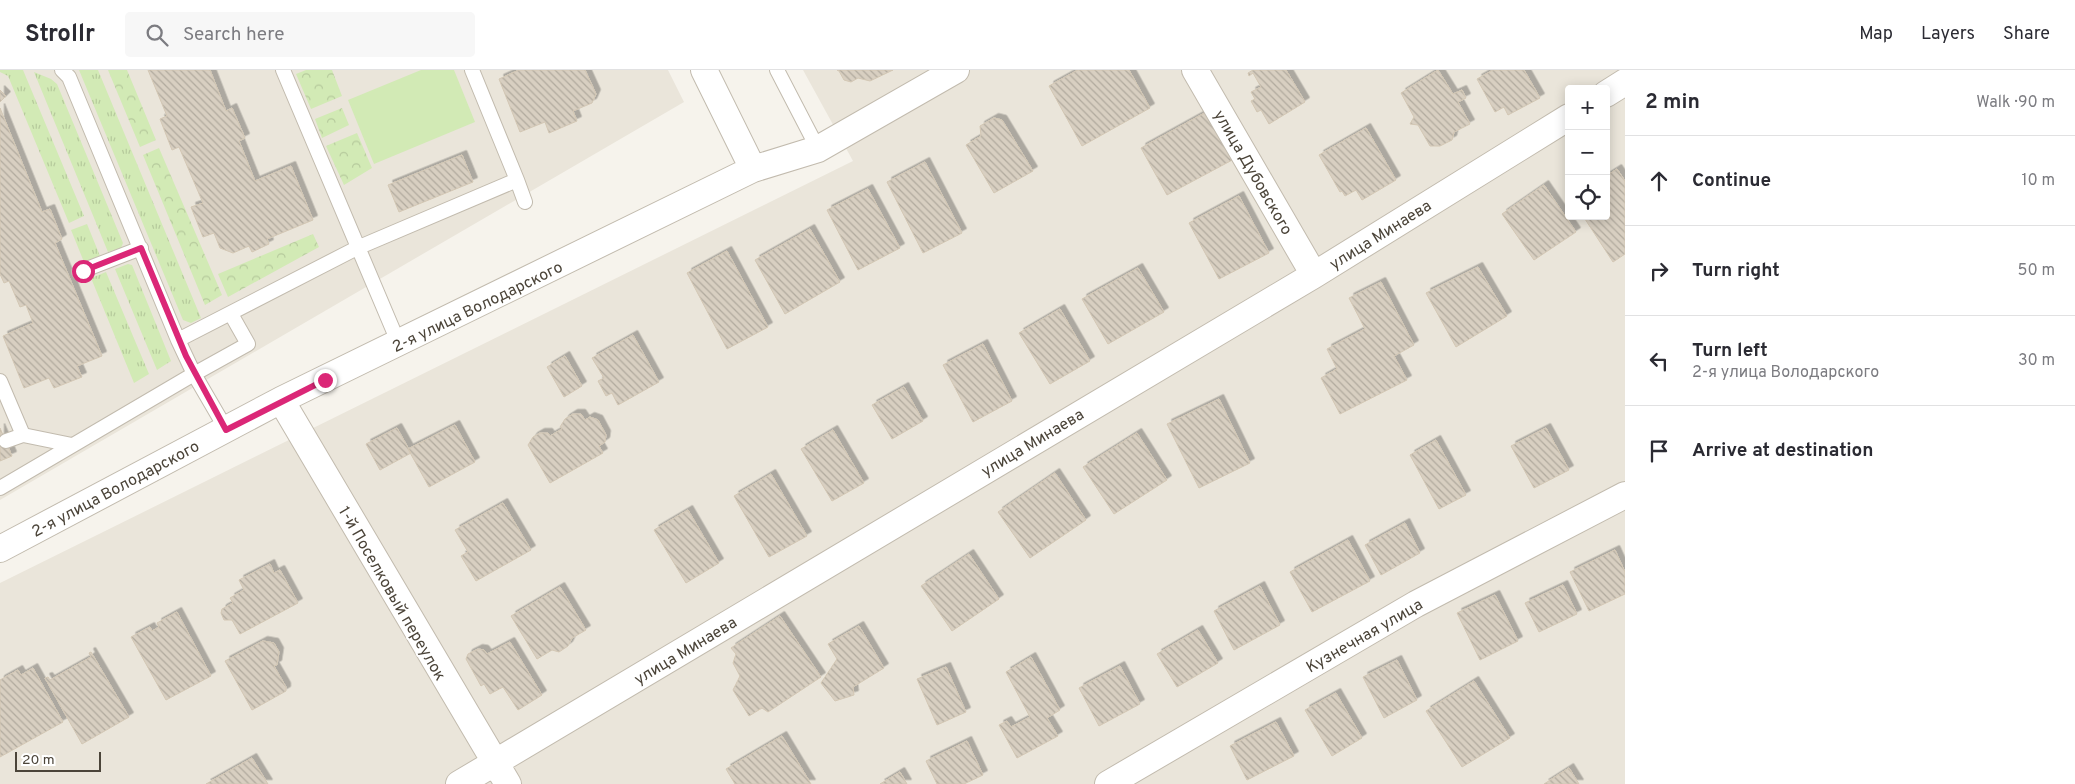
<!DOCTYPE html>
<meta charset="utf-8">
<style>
:root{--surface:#fff;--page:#f7f7f7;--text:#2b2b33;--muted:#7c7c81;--line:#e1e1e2}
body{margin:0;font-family:Overpass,sans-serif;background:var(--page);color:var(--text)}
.controls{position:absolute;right:15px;top:15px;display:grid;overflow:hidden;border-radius:5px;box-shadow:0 2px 12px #0003}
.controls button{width:45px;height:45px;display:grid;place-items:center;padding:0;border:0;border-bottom:1px solid var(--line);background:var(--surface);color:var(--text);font:25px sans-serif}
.scale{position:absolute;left:15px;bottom:12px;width:86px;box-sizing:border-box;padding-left:5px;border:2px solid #4b4439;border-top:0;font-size:14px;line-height:18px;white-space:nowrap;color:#4b4439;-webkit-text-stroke:4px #fff;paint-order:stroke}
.stop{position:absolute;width:15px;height:15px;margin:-11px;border:4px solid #db2777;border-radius:50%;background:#fff}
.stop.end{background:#db2777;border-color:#fff;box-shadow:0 1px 5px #0008}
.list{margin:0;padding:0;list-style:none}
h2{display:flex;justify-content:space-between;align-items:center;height:65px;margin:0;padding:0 20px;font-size:21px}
h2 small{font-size:16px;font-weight:400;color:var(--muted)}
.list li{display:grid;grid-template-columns:32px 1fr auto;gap:15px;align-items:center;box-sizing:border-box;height:90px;padding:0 20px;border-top:1px solid var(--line)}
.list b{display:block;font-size:19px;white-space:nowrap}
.list p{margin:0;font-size:16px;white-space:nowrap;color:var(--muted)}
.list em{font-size:16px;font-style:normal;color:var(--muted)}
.icon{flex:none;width:28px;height:28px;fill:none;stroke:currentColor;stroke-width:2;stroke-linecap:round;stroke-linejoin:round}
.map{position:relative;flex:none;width:1625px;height:714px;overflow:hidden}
header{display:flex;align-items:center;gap:30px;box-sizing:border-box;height:70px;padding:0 25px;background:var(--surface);border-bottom:1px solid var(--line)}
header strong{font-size:24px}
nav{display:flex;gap:28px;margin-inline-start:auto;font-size:18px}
.search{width:350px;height:45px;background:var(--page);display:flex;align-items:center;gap:12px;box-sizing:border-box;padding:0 18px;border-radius:5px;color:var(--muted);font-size:19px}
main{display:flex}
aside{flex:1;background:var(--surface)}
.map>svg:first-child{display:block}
.residential{fill:#eae5da;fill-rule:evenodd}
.grass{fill:url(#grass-tufts)}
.forest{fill:url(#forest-crowns)}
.pitch{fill:#d2eab5}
.building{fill:url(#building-back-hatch);stroke:#d3c7b4;filter:url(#shadow)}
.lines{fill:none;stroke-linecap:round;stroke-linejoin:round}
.lane-casing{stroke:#c2bbae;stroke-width:16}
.street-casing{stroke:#c2bbae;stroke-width:28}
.lane{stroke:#fff;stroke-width:14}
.street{stroke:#fff;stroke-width:26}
.route{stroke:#db2777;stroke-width:6}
.labels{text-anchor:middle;stroke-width:4;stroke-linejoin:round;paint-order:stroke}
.street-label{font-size:16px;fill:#4b4439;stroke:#fff}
</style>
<header>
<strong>Strollr</strong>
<div class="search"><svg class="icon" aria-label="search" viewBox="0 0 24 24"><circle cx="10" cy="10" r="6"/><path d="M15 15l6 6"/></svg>Search here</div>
<nav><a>Map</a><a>Layers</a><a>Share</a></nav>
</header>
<main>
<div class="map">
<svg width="1625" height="714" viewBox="0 0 1625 714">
<defs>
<pattern id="grass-tufts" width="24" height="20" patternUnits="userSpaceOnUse" patternTransform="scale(1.25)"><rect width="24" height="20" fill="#d2eab5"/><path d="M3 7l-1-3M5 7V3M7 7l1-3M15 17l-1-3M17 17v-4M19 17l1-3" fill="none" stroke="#b6ca9c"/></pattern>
<pattern id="forest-crowns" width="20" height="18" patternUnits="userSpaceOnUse" patternTransform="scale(1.25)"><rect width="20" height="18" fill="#d2eab5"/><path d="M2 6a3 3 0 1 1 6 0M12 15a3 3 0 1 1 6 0" fill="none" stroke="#b6ca9c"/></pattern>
<pattern id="building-back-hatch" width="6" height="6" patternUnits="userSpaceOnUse" patternTransform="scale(1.25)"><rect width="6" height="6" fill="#d8cfc1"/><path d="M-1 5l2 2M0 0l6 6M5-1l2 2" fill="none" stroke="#b1aa9e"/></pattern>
<filter id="shadow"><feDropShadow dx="4.5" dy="-4.5" stdDeviation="0" flood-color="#0004"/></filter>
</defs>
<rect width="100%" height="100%" fill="#f6f3ec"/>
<path class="residential" d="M0,0H668L684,32L0,430Z
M803,0H1625V714H0V513L853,91ZM1569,19H1606V146H1569Z"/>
<path class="grass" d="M0,0H23L84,146L69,153L8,6L0,2Z
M79,0H98L201,248L191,253L183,250Z
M34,2L51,9L57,14L123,173L121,178L108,182Z
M87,154L100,186L84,192L71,160Z
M128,194L132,195L171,291L157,300L115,199Z
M106,202L149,304L134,313L91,208Z"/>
<path class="forest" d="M108,0H127L156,70L140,77Z
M306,0H332L342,26L311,39L296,4Z
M342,38L349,55L322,68L315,49Z
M357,63L372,98L344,115L326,76Z
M159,78L222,225L205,235L143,85Z
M313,164L319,177L228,227L218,204Z"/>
<path class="pitch" d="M421,0H454L475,52L374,94L348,30Z"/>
<path class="building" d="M148,0H210L226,41L232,38L245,68L239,71L255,111L291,96L313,150L267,169L269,174L252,182L249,176L233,183L220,178L214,163L203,167L191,137L203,133L179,77L172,80L160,49L167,46Z
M519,0H585L596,24L592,33L573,41L577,51L549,63L545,52L520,62L499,9Z
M837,0H893L870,11L858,8L851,12L844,10L839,1Z
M1078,0H1129L1150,38L1082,76L1049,16Z
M1253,0H1286L1305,32L1269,54L1261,40L1257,42L1251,31L1255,29L1251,22L1261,17L1253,3L1249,6L1248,3Z
M1438,0L1453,24L1462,20L1466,28L1458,32L1470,54L1454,62L1452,70L1440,76H1430L1418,55L1410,54L1414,47L1401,23Z
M1493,0H1524L1540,28L1508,45L1504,37L1495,42L1477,9Z
M0,20L6,26L0,32Z
M0,38L42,142L50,139L62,169L55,173L102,286L77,296L82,307L54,318L49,308L24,318L3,266L33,253L26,235L20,237L9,211L4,213L0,204Z
M1210,40L1236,88L1167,125L1141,78Z
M994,48L1002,50L1033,101L994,123L966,75L981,66L980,56Z
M1366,58L1396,110L1362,130L1356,120L1345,126L1342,121L1340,122L1319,85Z
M462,85L473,112L399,142L388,115Z
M925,92L962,163L923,183L887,112Z
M1617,99L1625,111V184L1613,192L1583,146H1606V106Z
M1544,115L1576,162L1534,190L1502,144Z
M868,119L900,178L858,200L827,140Z
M1239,126L1269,183L1219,209L1189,153Z
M810,159L840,212L785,244L755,190Z
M727,181L768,257L727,279L687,203Z
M1478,197L1507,246L1456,277L1426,223Z
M1138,198L1164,242L1108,274L1082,229Z
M1381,212L1414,275L1394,286L1407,310L1340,344L1321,308L1337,299L1327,279L1365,259L1349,228Z
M1060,239L1090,291L1050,314L1019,263Z
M633,265L659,312L618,335L612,323L606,326L598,311L604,308L592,288Z
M983,274L1012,331L973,352L943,295Z
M565,286L582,316L564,327L547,297Z
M904,317L923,351L892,369L872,335Z
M1219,329L1250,393L1199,418L1167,354Z
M573,344H581L585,350L590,347L598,350L606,365L605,372L599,376L603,383L550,413L528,375L533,367L540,363H548L550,366L562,359L560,357L565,349Z
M455,355L475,392L429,417L408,379Z
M0,358L12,386L0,391Z
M397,358L411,383L380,400L366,374Z
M1546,358L1569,400L1534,418L1511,376Z
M833,360L864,413L832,431L801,379Z
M1137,363L1167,410L1114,444L1083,397Z
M1436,370L1466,425L1439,439L1410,385Z
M1055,403L1086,450L1030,488L998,442Z
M771,404L807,466L769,487L734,426Z
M503,433L531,480L476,511L461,486L468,482L455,460Z
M688,440L719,493L686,513L654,460Z
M1405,453L1420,483L1381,505L1365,475Z
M1348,470L1370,511L1312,542L1290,502Z
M1615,480L1625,502V524L1589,541L1570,502Z
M969,484L999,529L952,561L921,516Z
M270,494L274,503L280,500L298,533L240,564L232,550H224L221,543L222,539L233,533L230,528L244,520L239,510Z
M1563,515L1577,544L1539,562L1525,533Z
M1260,516L1280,555L1234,580L1214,541Z
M560,517L586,560L572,568L568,576L559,582L552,580L537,589L511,546Z
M1495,525L1518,571L1480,590L1457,543Z
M177,542L211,606L166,630L131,567L150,557L152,561L159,557L157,553Z
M780,546L821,607L768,642L762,638L749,646L733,620L740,606L733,593L736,584L731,578Z
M859,556L884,598L853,617L854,625L835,631L821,613L837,589L828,574Z
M1198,560L1218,593L1177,617L1157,584Z
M263,571L274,573L279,582L277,595L274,596L286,617V621L252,640L225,591Z
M510,572L542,625L518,640L503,617L490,624L484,614L481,616L466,589L468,584L478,579L484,580L487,584Z
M91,582L129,647L82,674L45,608L48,607L50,610L91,587L89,583Z
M1031,587L1060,640L1047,648L1058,666L1017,688L999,655L1007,651L1011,657L1030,647L1006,602Z
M1397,590L1417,630L1384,648L1363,607Z
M1120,596L1140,634L1099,656L1079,618Z
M946,597L966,642L937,655L917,609Z
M33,598L63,652L0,687V610L18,600L21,605Z
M1474,611L1510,668L1462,697L1426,641Z
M1336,623L1362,668L1332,686L1305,640Z
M1276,652L1294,686L1247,710L1230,676Z
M782,666L811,714H735L726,699Z
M967,671L983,705L964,714H937L926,691Z
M252,688L268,714H206Z
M1569,698L1579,714H1544Z
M900,702L907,714H880Z"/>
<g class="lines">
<defs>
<path id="lane" d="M62,0L69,7L178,270L357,178L517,110L472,0
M283,0L399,274
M777,0L818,79
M517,110L525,132
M79,202L141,178
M0,311L23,365
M226,359L194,304L248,274L231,244
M6,371L23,365L72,375
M0,418L194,304L178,270"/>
<path id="street" d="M704,0L753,99
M1195,0L1314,205
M1606,24L1625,12
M281,330L508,714
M0,479L281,330L753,99L818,79L956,0
M459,714L1314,205L1569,47
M1108,714L1416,534L1625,425"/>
</defs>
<use href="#lane" class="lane-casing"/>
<use href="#street" class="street-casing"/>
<use href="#lane" class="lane"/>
<use href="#street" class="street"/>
</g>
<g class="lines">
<path class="route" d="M83,201L141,178L186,286L226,360L325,310"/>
</g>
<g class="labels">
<g class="street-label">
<text transform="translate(1254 102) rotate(60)" y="6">улица Дубовского</text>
<text transform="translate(1380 164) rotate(-32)" y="6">улица Минаева</text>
<text transform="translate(477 236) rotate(-26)" y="6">2-я улица Володарского</text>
<text transform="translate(1032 372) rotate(-31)" y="6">улица Минаева</text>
<text transform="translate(115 418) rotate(-28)" y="6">2-я улица Володарского</text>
<text transform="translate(393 523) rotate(60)" y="6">1-й Поселковый переулок</text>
<text transform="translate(1364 565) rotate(-30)" y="6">Кузнечная улица</text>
<text transform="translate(685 580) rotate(-31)" y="6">улица Минаева</text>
</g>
</g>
</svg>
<div class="controls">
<button>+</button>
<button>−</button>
<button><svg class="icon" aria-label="locate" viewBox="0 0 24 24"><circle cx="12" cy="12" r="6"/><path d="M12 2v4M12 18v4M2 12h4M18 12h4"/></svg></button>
</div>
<div class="scale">20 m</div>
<div class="stop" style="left:83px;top:201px"></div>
<div class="stop end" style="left:325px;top:310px"></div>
</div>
<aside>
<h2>2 min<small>Walk · 90 m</small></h2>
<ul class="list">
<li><svg class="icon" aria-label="ahead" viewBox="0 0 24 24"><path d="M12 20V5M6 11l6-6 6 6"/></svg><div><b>Continue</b></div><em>10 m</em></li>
<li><svg class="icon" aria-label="right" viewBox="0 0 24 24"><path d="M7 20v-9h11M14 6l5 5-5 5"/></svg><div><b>Turn right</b></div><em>50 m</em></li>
<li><svg class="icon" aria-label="left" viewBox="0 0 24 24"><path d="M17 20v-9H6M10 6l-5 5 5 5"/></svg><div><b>Turn left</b><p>2-я улица Володарского</p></div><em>30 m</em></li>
<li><svg class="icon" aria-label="arrive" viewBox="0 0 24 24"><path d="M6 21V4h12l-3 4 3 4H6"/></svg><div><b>Arrive at destination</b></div></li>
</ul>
</aside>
</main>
